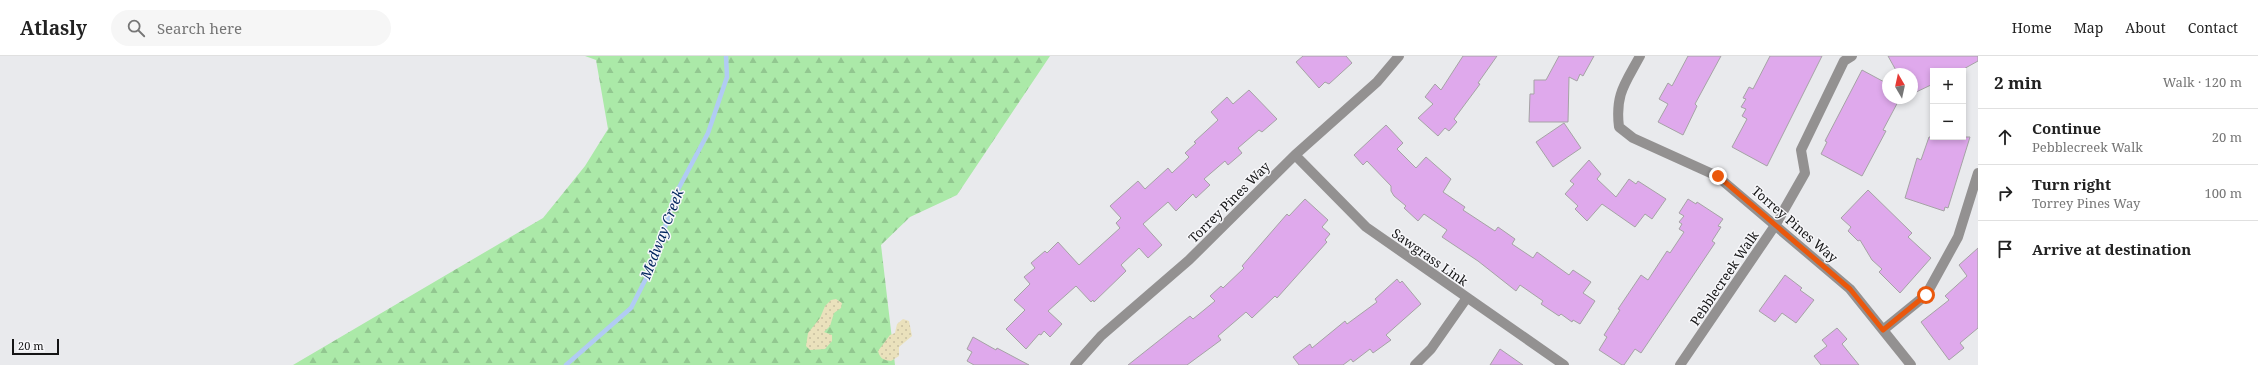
<!DOCTYPE html>
<meta charset="utf-8">
<style>
:root{--surface:#fff;--page:#f6f6f6;--text:#222;--muted:#767676;--line:#e0e0e0}
body{margin:0;font-family:"Noto Serif",serif;background:var(--page);color:var(--text)}
.controls{position:absolute;right:12px;top:12px;display:grid;overflow:hidden;border-radius:0px;box-shadow:0 2px 6px #0003}
.controls button{width:36px;height:36px;display:grid;place-items:center;padding:0;border:0;border-bottom:1px solid var(--line);background:var(--surface);color:var(--text);font:20px sans-serif}
.compass{position:absolute;left:1882px;top:12px;width:36px;height:36px;border-radius:50%;background:var(--surface);box-shadow:0 2px 6px #0003;rotate:351deg}
.scale{position:absolute;left:12px;bottom:10px;width:47px;box-sizing:border-box;padding-left:4px;border:2px solid #141415;border-top:0;font-size:11px;line-height:14px;white-space:nowrap;color:#141415;-webkit-text-stroke:3px #f7f7fa;paint-order:stroke}
.stop{position:absolute;width:12px;height:12px;margin:-9px;border:3px solid #ea580c;border-radius:50%;background:#fff}
.stop.end{background:#ea580c;border-color:#fff;box-shadow:0 1px 4px #0008}
.list{margin:0;padding:0;list-style:none}
h2{display:flex;justify-content:space-between;align-items:center;height:52px;margin:0;padding:0 16px;font-size:17px}
h2 small{font-size:13px;font-weight:400;color:var(--muted)}
.list li{display:grid;grid-template-columns:26px 1fr auto;gap:12px;align-items:center;box-sizing:border-box;height:56px;padding:0 16px;border-top:1px solid var(--line)}
.list b{display:block;font-size:15px;white-space:nowrap}
.list p{margin:0;font-size:13px;white-space:nowrap;color:var(--muted)}
.list em{font-size:13px;font-style:normal;color:var(--muted)}
.icon{flex:none;width:22px;height:22px;fill:none;stroke:currentColor;stroke-width:2;stroke-linecap:round;stroke-linejoin:round}
.map{position:relative;flex:none;width:1978px;height:309px;overflow:hidden}
header{display:flex;align-items:center;gap:24px;box-sizing:border-box;height:56px;padding:0 20px;background:var(--surface);border-bottom:1px solid var(--line)}
header strong{font-size:19px}
nav{display:flex;gap:22px;margin-inline-start:auto;font-size:14px}
.search{width:280px;height:36px;background:var(--page);display:flex;align-items:center;gap:10px;box-sizing:border-box;padding:0 14px;border-radius:22px;color:var(--muted);font-size:15px}
main{display:flex}
aside{flex:1;background:var(--surface)}
.map>svg:first-child{display:block}
.forest{fill:url(#forest-firs)}
.sand{fill:url(#sand-dots)}
.lines{fill:none;stroke-linecap:round;stroke-linejoin:round}
.stream{stroke:#b1cbf4;stroke-width:4.5}
.building{fill:#dfa9ec;stroke:#a5a3a5}
.minor{stroke:#939191;stroke-width:10}
.route{stroke:#ea580c;stroke-width:5}
.labels{text-anchor:middle;stroke-width:3;stroke-linejoin:round;paint-order:stroke}
.street-label{font-size:13px;fill:#141415;stroke:#f7f7fa}
.water-label{font-size:14px;font-style:italic;fill:#01255e;stroke:#f7f7fa}
</style>
<header>
<strong>Atlasly</strong>
<div class="search"><svg class="icon" aria-label="search" viewBox="0 0 24 24"><circle cx="10" cy="10" r="6"/><path d="M15 15l6 6"/></svg>Search here</div>
<nav><a>Home</a><a>Map</a><a>About</a><a>Contact</a></nav>
</header>
<main>
<div class="map">
<svg width="1978" height="309" viewBox="0 0 1978 309">
<defs>
<pattern id="forest-firs" width="22" height="20" patternUnits="userSpaceOnUse"><rect width="22" height="20" fill="#abe9a8"/><path d="M5 1l3.5 6h-7zM16 11l3.5 6h-7z" fill="#92c790"/></pattern>
<pattern id="sand-dots" width="8" height="8" patternUnits="userSpaceOnUse"><rect width="8" height="8" fill="#eae1bc"/><path d="M2 2h.1M6 6h.1" fill="none" stroke="#c8c0a1" stroke-width="1.8" stroke-linecap="round"/></pattern>
</defs>
<rect width="100%" height="100%" fill="#e9eaed"/>
<path class="forest" d="M585,0H1050L957,139L910,161L881,189L895,309H293L543,162L585,110L608,73L596,4Z"/>
<path class="sand" d="M836,243L842,247L841,252L834,257L830,270L824,276L832,279V285L825,293L810,294L806,290L808,277L820,262L825,250L831,244Z
M903,263L909,265L912,280L899,291V300L891,305C884,304 880,303 878,295L890,279L895,277L897,268Z"/>
<g class="lines">
<path class="stream" d="M566,309L631,252L655,205L674,141L708,77L727,21L726,0"/>
</g>
<path class="building" d="M1303,0H1346L1352,7L1329,28L1325,26L1319,32L1296,6Z
M1463,0H1497L1478,27L1480,28L1454,63L1457,66L1449,75L1445,72L1438,80L1418,62L1433,48L1425,41L1435,28L1441,34Z
M1559,0H1594L1583,20L1580,18L1577,25L1569,21L1568,66H1529L1530,38H1534V24H1546Z
M1688,0H1721L1695,48L1697,50L1683,79L1658,66L1668,48L1659,43L1668,27L1672,30Z
M1770,0H1822L1767,110L1732,91L1747,63L1742,60L1746,53L1741,51L1746,43L1743,42L1749,31L1753,33Z
M1888,0H1978V5L1960,15H1933V28L1912,38V18H1898Z
M1862,14L1888,28V42H1900L1883,74L1886,75L1862,120L1821,98L1827,86L1825,85Z
M1249,34L1277,63L1262,76L1259,74L1238,92L1242,97L1228,109L1225,105L1204,123L1210,129L1196,142L1193,138L1176,155L1168,146L1143,168L1162,189L1148,202L1139,192L1121,209L1126,215L1094,246L1093,244L1091,246L1076,230L1048,255L1062,268L1050,281L1044,275L1041,279L1039,278L1026,293L1006,273L1025,254L1014,244L1030,228L1024,221L1035,212L1031,207L1045,195L1047,197L1058,186L1079,209L1120,172L1116,167L1121,162L1110,150L1138,125L1145,133L1168,112L1172,117L1189,101L1185,97L1196,87L1194,86L1218,64L1211,56L1227,41L1233,48Z
M1564,67L1581,92L1553,111L1536,86Z
M1386,69L1403,87L1397,93L1416,112L1426,101L1451,123L1443,136L1465,151L1463,154L1495,175L1498,171L1515,183L1512,188L1533,202L1537,196L1569,219L1573,214L1591,226L1583,237L1595,245L1580,268L1573,264L1572,266L1561,258L1559,260L1541,248L1543,245L1520,229L1516,235L1478,205L1442,181L1447,174L1424,158L1418,165L1404,152L1406,150L1394,140L1391,135V130L1367,105L1363,109L1354,99Z
M1929,81H1970L1948,152L1945,151L1944,155L1905,142L1917,102L1921,104Z
M1589,104L1601,118L1597,123L1616,141L1629,123L1636,128L1638,125L1666,143L1652,163L1645,158L1635,171L1602,148L1587,165L1575,153L1578,150L1565,138L1574,128L1570,125Z
M1868,134L1912,177L1908,181L1931,202L1900,237L1879,216L1882,213L1872,204L1860,184L1858,185L1848,175L1851,171L1841,162Z
M1305,143L1328,164L1322,171L1330,178L1325,184L1327,186L1277,242L1275,240L1252,262L1246,256L1218,280L1221,284L1187,309H1128L1190,260L1193,263L1215,245L1210,240L1221,230L1223,232L1244,212L1242,210L1287,158L1289,160Z
M1688,143L1696,148L1697,146L1723,163L1718,170L1721,171L1712,185L1715,187L1641,297L1635,293L1624,309H1622L1599,294L1607,281L1604,279L1620,254L1618,253L1641,219L1648,224L1667,195L1670,197L1684,176L1679,173L1682,168L1679,166L1684,160L1679,157Z
M1978,192V272L1960,287L1964,292L1949,304L1921,266L1949,244L1945,240L1967,220L1959,209Z
M1785,219L1802,232L1800,234L1814,244L1796,267L1782,257L1775,266L1759,255Z
M1397,223L1400,227L1402,225L1421,248L1386,279L1391,284L1373,297L1370,293L1353,306L1351,303L1343,309H1299L1293,301L1310,288L1312,292L1345,265L1347,268L1377,246L1375,243Z
M1837,272L1847,283L1842,288L1859,309H1821L1814,300L1827,290L1822,284Z
M973,281L996,294L997,292L1029,309H974L967,305L972,296L967,293Z
M1500,293L1523,309H1490Z"/>
<g class="lines">
<path class="minor" d="M1640,0C1625,28 1615,38 1619,71L1633,82L1717,120L1850,233L1911,309
M1295,99L1366,171L1564,309
M1883,274L1926,239L1958,181L1978,117
M1075,309L1101,280L1189,204L1295,99L1377,26L1399,0
M1415,309L1431,293L1466,243
M1680,309L1776,168L1805,117L1801,94L1844,5L1852,0"/>
</g>
<g class="lines">
<path class="route" d="M1718,120L1850,233L1883,274L1926,239"/>
</g>
<g class="labels">
<g class="street-label">
<text transform="translate(1229 146) rotate(-45)" y="5">Torrey Pines Way</text>
<text transform="translate(1795 168) rotate(41)" y="5">Torrey Pines Way</text>
<text transform="translate(1430 201) rotate(35)" y="5">Sawgrass Link</text>
<text transform="translate(1724 222) rotate(-56)" y="5">Pebblecreek Walk</text>
</g>
<g class="water-label">
<text transform="translate(662 178) rotate(-69)" y="5">Medway Creek</text>
</g>
</g>
</svg>
<div class="controls">
<button>+</button>
<button>−</button>
</div>
<svg class="compass" viewBox="-18 -18 36 36"><path d="M0-13l5 13h-10z" fill="#e53935"/><path d="M0 13l5-13h-10z" fill="#767676"/></svg>
<div class="scale">20 m</div>
<div class="stop" style="left:1926px;top:239px"></div>
<div class="stop end" style="left:1718px;top:120px"></div>
</div>
<aside>
<h2>2 min<small>Walk · 120 m</small></h2>
<ul class="list">
<li><svg class="icon" aria-label="ahead" viewBox="0 0 24 24"><path d="M12 20V5M6 11l6-6 6 6"/></svg><div><b>Continue</b><p>Pebblecreek Walk</p></div><em>20 m</em></li>
<li><svg class="icon" aria-label="right" viewBox="0 0 24 24"><path d="M7 20v-9h11M14 6l5 5-5 5"/></svg><div><b>Turn right</b><p>Torrey Pines Way</p></div><em>100 m</em></li>
<li><svg class="icon" aria-label="arrive" viewBox="0 0 24 24"><path d="M6 21V4h12l-3 4 3 4H6"/></svg><div><b>Arrive at destination</b></div></li>
</ul>
</aside>
</main>
